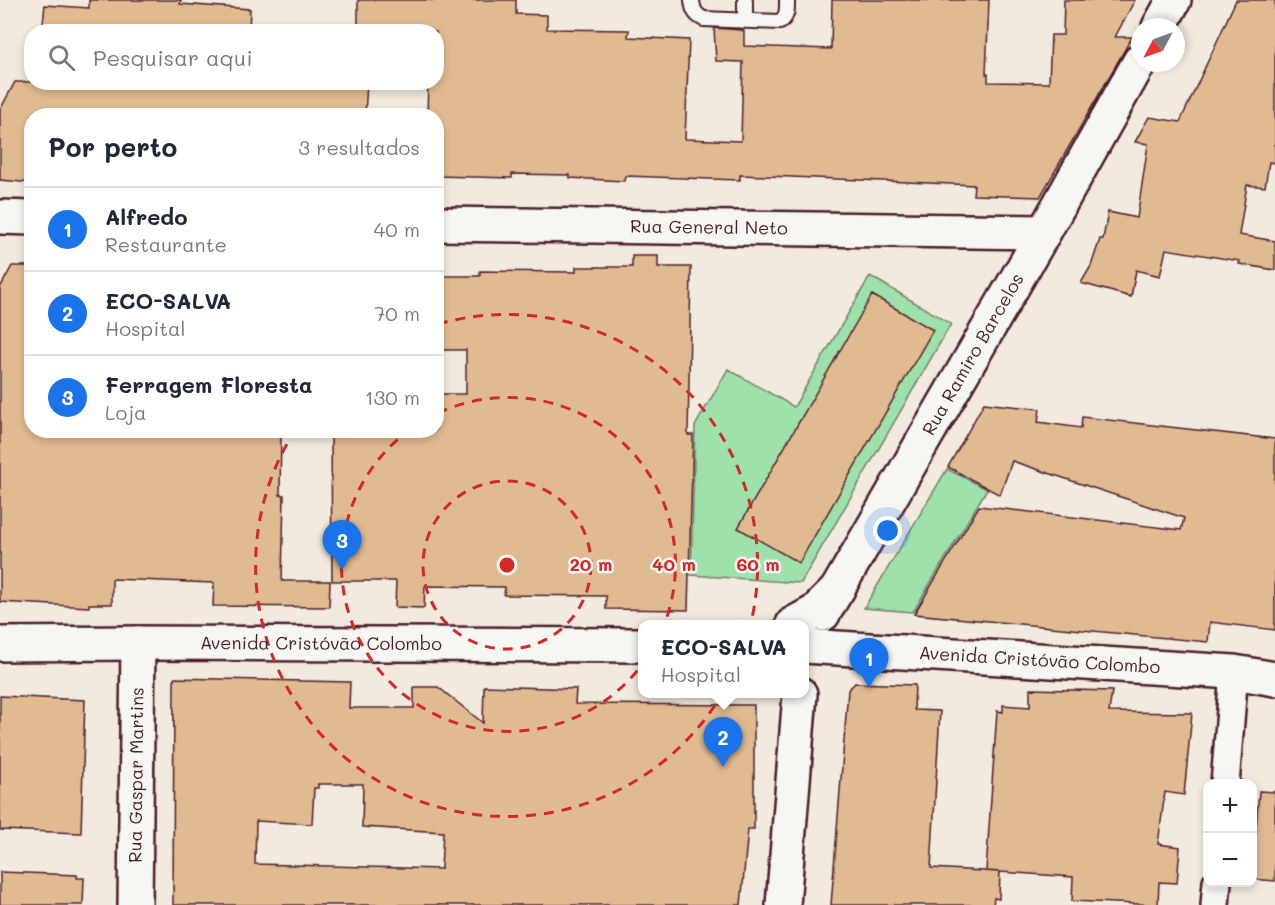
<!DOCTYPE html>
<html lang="pt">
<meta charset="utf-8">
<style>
:root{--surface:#fff;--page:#f2f2f3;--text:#1f2937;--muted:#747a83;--line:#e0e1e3;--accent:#1a73e8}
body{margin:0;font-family:Mali,sans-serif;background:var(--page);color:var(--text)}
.controls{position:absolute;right:18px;bottom:18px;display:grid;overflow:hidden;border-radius:12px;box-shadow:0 3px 9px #0003}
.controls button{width:54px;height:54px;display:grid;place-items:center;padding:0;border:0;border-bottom:2px solid var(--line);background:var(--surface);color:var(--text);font:30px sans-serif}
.compass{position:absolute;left:1131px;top:18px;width:54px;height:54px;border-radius:50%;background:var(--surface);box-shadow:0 3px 9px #0003;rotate:229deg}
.you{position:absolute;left:888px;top:531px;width:21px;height:21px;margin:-15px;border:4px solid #fff;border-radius:50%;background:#1a73e8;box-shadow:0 0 0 9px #1a73e833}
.badge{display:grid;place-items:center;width:39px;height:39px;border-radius:50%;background:var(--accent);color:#fff;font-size:20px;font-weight:700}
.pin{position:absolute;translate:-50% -50px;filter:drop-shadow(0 2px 3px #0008)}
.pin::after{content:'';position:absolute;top:32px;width:21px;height:18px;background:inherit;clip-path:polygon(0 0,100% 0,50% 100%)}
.popup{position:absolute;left:638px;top:620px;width:171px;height:78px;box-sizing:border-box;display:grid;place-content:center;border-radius:12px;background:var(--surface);filter:drop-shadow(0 2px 4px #0005);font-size:20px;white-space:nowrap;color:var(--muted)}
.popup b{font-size:22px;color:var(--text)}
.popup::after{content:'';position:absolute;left:50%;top:100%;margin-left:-12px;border:12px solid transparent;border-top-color:var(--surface)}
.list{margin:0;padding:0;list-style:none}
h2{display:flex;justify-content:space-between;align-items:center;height:78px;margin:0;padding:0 24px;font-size:26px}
h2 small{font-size:20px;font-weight:400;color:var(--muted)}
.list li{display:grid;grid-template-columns:39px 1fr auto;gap:18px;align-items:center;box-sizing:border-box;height:84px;padding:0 24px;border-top:2px solid var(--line)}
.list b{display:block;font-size:22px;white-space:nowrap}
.list p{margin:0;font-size:20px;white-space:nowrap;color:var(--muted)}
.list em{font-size:20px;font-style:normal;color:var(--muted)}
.icon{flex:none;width:33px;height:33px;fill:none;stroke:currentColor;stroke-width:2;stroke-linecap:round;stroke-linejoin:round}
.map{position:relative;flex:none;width:1275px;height:905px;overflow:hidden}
.search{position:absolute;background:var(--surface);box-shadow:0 3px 9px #0003;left:24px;top:24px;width:420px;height:66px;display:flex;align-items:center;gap:15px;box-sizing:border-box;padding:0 21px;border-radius:24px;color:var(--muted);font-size:22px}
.panel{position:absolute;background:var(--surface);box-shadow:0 3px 9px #0003;left:24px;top:108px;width:420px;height:330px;border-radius:24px}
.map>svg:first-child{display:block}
.green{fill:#9fe1ab;stroke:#74806b;stroke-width:1.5}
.building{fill:#e0ba91;stroke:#4a1f2b;stroke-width:1.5;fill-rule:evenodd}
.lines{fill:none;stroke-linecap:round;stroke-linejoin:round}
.service-casing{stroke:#4a1f2b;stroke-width:18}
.minor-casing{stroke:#4a1f2b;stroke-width:32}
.tertiary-casing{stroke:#4a1f2b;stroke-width:38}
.secondary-casing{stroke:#4a1f2b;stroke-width:38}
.service{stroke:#f6f6f2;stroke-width:14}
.minor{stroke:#f6f6f2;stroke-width:27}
.tertiary{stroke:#f6f6f2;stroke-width:33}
.secondary{stroke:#f6f6f2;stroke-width:33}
.ring{fill:none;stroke:#d62828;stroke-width:3;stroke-dasharray:10 8}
.labels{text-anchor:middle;stroke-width:5;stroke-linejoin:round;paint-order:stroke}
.street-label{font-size:18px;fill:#4a1f2b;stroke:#f6f6f2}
.centre{fill:#d62828;stroke:#f6f6f2;stroke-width:3}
.ring-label{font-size:18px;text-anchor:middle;font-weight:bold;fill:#d62828;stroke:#f6f6f2;stroke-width:5;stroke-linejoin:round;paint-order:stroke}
</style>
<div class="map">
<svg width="1275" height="905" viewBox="0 0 1275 905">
<rect width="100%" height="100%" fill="#f2eadf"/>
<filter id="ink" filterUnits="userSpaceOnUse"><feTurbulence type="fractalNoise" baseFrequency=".0167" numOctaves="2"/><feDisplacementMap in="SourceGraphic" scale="12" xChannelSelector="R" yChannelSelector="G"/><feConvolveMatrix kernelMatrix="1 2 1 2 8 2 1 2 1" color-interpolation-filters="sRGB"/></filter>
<g filter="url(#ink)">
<path class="green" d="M870,276L951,324L801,583L691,575L695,426L728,369L794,407Z
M947,469L987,489L913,612L864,608Z"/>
<path class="building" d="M89,0H181L180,4L250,9L249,32H42L45,5L89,8Z
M358,0H516V14L547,15V29L629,30L628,37L689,40L685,139L741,141L743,62L716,61L714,28L742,30L744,31V46L831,49L832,0H989L986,74H988V82L1049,83L1051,35H1063L1064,0H1135L1115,37H1132L1040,197L973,195L974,185L792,177L740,175V180L625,176L624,181L570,178V175L512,174V178L436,176V116H427L428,82H436V32H358Z
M1236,0H1275V163L1269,162L1265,187L1247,185L1239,235L1275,241V270L1239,264L1240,261L1166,249L1160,276L1136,270L1131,297L1081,283L1091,266L1100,239H1103L1108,212L1137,218L1148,144L1135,142L1149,117L1180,122Z
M15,82H367L365,116H168L118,111L117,116H32V183L0,180V110Z
M632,256H658V267H691L688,435H693L688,610L606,609V596L504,595L505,587L425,586L424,608L395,607L396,581H332L331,431L436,430V394H466V350H439L436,276H480V271L576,272V267H632Z
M12,266H32V430H281L280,495H284L282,581H330L329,607L213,606L214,583L112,579V604H89V607L0,602V288Z
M872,295L933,330L799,563L738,528Z
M984,403L1040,409L1038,422L1081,428L1082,417L1275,439V630L1210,622L1208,642L914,614L979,506L1181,530L1184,518L1012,461L1000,495L948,467Z
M174,678L350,682L349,708H414V687H438L483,723L484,686L576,689L575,704L754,705V829H748L741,905H173ZM318,784H363L362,827L443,832L441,869L255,864L256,821L312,824L314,788H318Z
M855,683L915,685L914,710L940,711L931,868L1000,872L999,899L994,898L993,905H831L848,690Z
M1030,689L1112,691L1109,712L1192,713L1184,795L1165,792L1158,844L1180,847L1177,883L1159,882L1158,905L1072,901L1073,877L986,871L997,711L1003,712V705L1030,707Z
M0,696L85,700L81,833L0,830Z
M1259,791L1275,792V881L1252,879Z
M0,872L77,875V878H84L83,905H0Z"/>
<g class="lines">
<defs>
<path id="service" d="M692,0C693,10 695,15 704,19L780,22C788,16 787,9 787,0
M745,20V0"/>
<path id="minor" d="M1225,784L1234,672
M1215,905L1217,882"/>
<g id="tertiary">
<path d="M1159,27L1174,0"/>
<path d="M0,217L32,218"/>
<path id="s1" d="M436,224L1044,232"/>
<path id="s2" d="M823,614L1044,232L1140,61"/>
<path id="s3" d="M135,905L138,643"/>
<path d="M783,905L800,694"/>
</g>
<g id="secondary">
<path d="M793,624L815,612L838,589"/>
<path id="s4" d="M0,644L138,643L642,645"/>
<path id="s5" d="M804,646L1234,672L1275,679"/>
</g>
</defs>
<use href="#service" class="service-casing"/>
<use href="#minor" class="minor-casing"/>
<use href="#tertiary" class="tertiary-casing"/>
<use href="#secondary" class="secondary-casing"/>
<use href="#service" class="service"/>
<use href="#minor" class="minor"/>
<use href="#tertiary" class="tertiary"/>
<use href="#secondary" class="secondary"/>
</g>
</g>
<g class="ring">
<circle cx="507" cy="565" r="84"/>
<path d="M438 413A167 167 0 1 1 408 431"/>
<path d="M438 324A251 251 0 1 1 294 432"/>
</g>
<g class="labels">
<g class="street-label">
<text dy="6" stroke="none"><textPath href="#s1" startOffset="273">Rua General Neto</textPath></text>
<text dy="6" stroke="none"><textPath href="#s2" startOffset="300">Rua Ramiro Barcelos</textPath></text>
<text dy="6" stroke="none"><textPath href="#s4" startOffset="321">Avenida Cristóvão Colombo</textPath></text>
<text dy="6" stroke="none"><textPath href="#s5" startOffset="236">Avenida Cristóvão Colombo</textPath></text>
<text dy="6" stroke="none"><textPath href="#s3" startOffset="130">Rua Gaspar Martins</textPath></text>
</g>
</g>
<circle cx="507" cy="565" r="9" class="centre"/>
<g class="ring-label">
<text x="591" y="571">20 m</text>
<text x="674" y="571">40 m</text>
<text x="758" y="571">60 m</text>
</g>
</svg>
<div class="controls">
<button>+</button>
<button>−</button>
</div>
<svg class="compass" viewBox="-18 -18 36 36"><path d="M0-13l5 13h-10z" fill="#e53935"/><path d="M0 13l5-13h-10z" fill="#747a83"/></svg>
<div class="you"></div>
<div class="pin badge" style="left:869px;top:688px">1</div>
<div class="pin badge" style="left:723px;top:767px">2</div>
<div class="popup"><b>ECO-SALVA</b>Hospital</div>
<div class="pin badge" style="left:342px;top:570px">3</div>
<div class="search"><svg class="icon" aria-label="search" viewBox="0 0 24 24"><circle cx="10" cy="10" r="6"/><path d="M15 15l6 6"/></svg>Pesquisar aqui</div>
<section class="panel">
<h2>Por perto<small>3 resultados</small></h2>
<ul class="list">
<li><span class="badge">1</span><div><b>Alfredo</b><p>Restaurante</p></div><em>40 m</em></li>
<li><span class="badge">2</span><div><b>ECO-SALVA</b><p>Hospital</p></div><em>70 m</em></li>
<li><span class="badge">3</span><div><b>Ferragem Floresta</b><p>Loja</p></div><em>130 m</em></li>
</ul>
</section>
</div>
